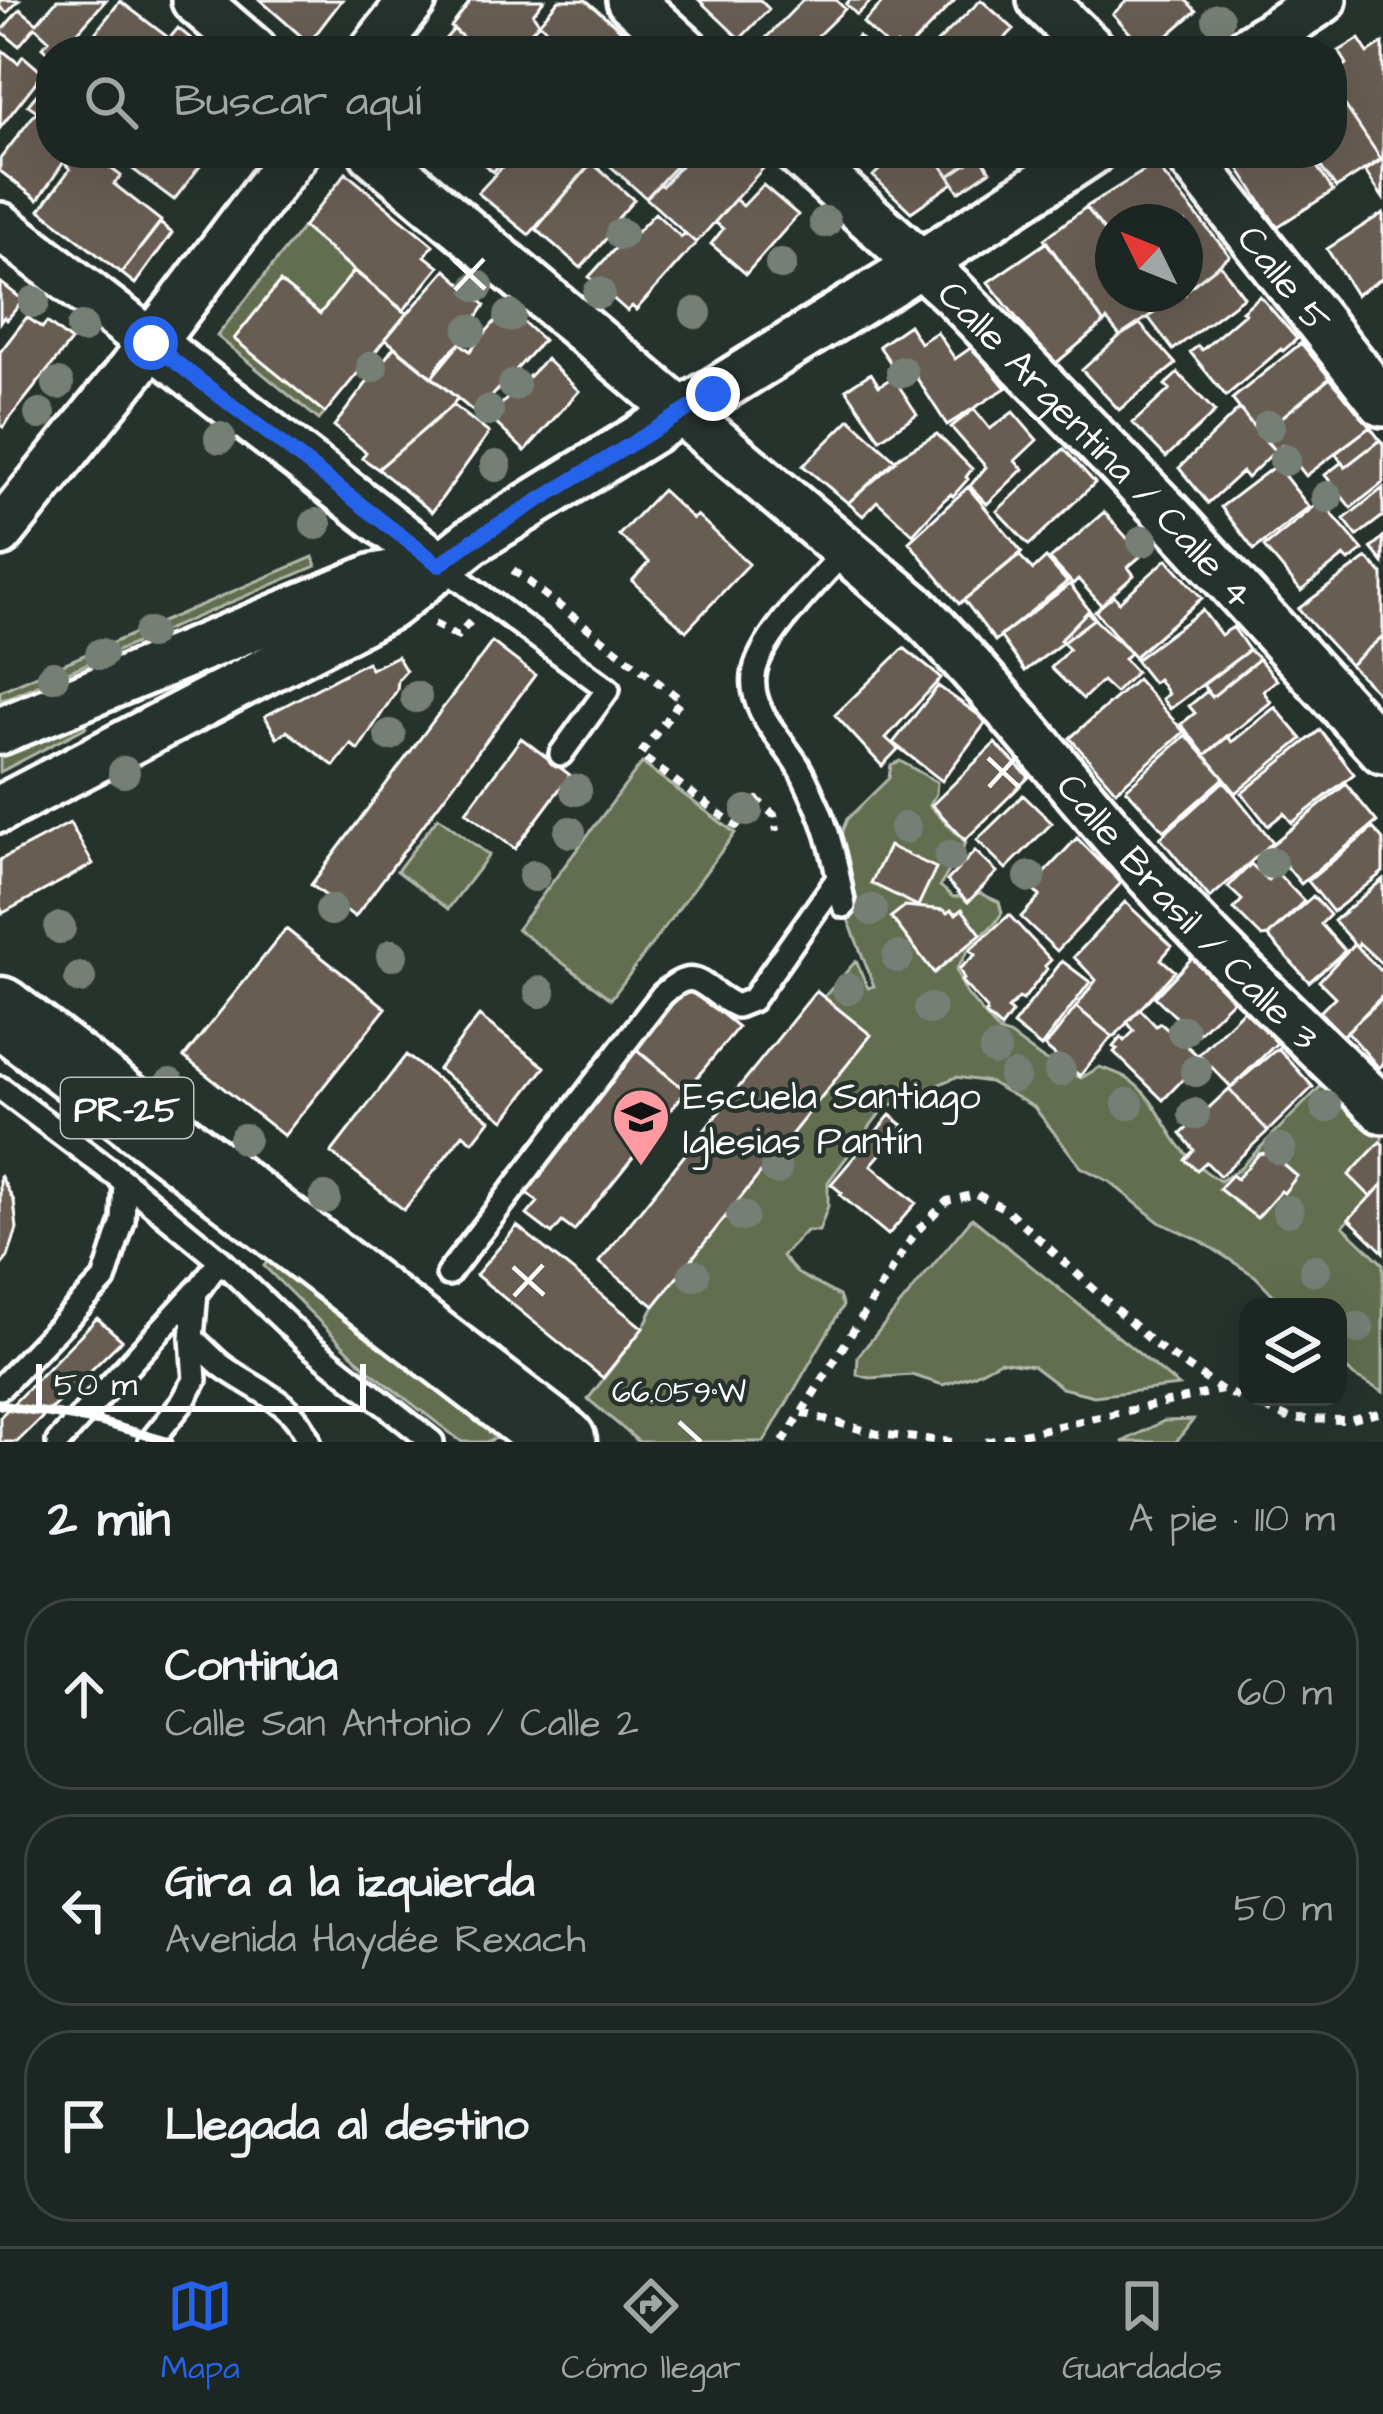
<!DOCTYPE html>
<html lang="es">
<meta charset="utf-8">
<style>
:root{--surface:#1c2622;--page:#252e2a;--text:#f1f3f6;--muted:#a0a5a5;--line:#3a4340;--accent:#2563eb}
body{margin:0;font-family:"Architects Daughter",sans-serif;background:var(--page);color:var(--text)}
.controls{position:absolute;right:36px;bottom:36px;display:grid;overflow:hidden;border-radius:24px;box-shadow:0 12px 48px #0002}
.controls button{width:108px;height:108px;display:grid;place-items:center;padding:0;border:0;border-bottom:3px solid var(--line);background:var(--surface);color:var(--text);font:60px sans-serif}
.compass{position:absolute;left:1095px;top:204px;width:108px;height:108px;border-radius:50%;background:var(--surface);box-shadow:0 12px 48px #0002;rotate:313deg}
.scale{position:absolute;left:36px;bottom:30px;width:330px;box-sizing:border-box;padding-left:12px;border:6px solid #fff;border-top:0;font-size:33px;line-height:42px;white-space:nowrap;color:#fff;-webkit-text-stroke:9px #26332d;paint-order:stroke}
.stop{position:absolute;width:36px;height:36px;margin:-27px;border:9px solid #2563eb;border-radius:50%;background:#fff}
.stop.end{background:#2563eb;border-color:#fff;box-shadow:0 3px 12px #0008}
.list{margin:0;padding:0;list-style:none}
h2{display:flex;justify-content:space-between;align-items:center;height:156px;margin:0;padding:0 48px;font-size:51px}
h2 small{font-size:39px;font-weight:400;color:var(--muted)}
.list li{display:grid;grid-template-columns:78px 1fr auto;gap:36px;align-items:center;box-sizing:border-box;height:192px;margin:0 24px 24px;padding:0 24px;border:3px solid var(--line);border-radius:48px}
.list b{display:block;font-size:45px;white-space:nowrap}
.list p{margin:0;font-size:39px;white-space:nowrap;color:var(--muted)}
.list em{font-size:39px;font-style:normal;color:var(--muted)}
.icon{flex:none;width:66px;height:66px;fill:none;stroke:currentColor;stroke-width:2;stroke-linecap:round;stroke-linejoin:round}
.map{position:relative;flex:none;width:1383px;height:1442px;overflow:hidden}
.search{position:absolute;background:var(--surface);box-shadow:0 12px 48px #0002;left:36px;right:36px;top:36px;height:132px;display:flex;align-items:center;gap:30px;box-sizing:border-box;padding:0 42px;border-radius:48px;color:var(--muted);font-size:45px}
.sheet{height:804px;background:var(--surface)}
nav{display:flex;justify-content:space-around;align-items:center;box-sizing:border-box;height:168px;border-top:3px solid var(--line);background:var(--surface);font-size:33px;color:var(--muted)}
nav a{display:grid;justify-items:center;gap:6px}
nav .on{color:var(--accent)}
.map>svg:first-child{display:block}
.green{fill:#626e50;stroke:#b0b6a8;stroke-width:3}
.building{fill:#685d52;stroke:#fff;stroke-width:3}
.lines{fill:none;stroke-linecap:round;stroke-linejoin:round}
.lane-casing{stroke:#fff;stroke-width:30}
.street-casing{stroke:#fff;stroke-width:54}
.primary-casing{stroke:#fff;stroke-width:75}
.path{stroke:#fff;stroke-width:8;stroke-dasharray:9 9;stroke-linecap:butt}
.lane{stroke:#26332d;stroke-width:21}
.street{stroke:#26332d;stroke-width:45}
.primary{stroke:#26332d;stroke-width:66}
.rail{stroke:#fff;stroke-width:9}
.tree{fill:#767f75}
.route{stroke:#2563eb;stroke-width:15}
.ticks{fill:none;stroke:#fff;stroke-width:4.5}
.labels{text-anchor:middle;stroke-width:9;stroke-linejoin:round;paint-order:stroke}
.shield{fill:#26332d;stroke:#bec2c0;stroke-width:3}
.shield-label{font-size:36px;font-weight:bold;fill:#fff}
.street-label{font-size:39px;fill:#fff;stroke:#26332d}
.poi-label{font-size:39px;fill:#fff;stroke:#26332d;text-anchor:start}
.ticks-label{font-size:30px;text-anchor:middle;fill:#fff;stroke:#26332d;stroke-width:9;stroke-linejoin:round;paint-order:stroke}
</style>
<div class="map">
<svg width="1383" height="1442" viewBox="0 0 1383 1442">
<rect width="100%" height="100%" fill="#26332d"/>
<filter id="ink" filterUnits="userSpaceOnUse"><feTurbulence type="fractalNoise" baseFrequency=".00833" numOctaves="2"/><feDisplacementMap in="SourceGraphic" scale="24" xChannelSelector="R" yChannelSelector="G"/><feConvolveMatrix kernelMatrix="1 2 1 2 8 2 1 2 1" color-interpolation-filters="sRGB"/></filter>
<g filter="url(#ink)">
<path class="green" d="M303,227L354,271L320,314L280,282L235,338L325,413L319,420L217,336Z
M313,557L316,566L0,701V691Z
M83,721L86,727L0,772V756Z
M900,761L937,782L936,794L929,805L966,843L940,886L953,897L980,893L999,902L1002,913L996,922L971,946L956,970L966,993L999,1032L1010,1035L1041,1058L1081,1078L1100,1067C1109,1071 1120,1073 1128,1079C1148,1092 1159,1113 1171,1133C1182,1152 1201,1170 1220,1181L1239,1169L1331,1076L1383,1135L1381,1142L1350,1174L1371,1197L1343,1226L1383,1264V1392L1354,1376L1338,1360V1307H1285L1255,1276L1201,1241L1159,1222L1110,1182L1081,1167L1034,1107L989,1082L956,1077L883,1109L828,1182V1206L819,1231H806L782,1256L797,1273L839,1296L843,1306L764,1442H639L588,1399L643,1328L654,1306L870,1036L824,997L856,961L868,988L874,986L846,914L853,889L844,866L840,836L847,819L889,778L891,765Z
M642,763L735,833L611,999L517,929Z
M438,817L489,855L448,909L397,871Z
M972,1218L1179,1386L1094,1396L1062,1388L1033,1366L1000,1361L973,1375L943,1385L912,1375L870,1378L857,1375L858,1356Z
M271,1257L508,1434L486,1442H462L367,1369L264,1266Z
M1193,1420L1176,1442H1122L1164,1421Z"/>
<path class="building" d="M0,0H19L7,13L0,7Z
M57,0H106L61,51H51V55L42,47L49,40L35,27L19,46L1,31L20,9L37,23Z
M260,0H342L309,43Z
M471,0H544L533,14L539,23L513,51H478L451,27Z
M559,0H586L621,30L602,51H527L546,29L539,23Z
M699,0H760L769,9L740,39Z
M803,0H836L845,9L802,51H767L760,44Z
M850,0H872L857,15L846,4Z
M885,0H955L906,51L897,44L892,50L863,23Z
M981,0L1014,29L992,51H928Z
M1128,0H1186L1196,11L1150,51H1146L1113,14Z
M120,1L169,38L159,51H81Z
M178,28L206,51H159Z
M454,29L478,51H435Z
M858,36L873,51H844Z
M1359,39L1368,53L1383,43V158L1381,159L1342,101L1340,102L1332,90V75L1347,64L1339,51Z
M2,50L18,63L23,56L43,73L0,128Z
M51,77V153H70L38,200L0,171V159L37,111L28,105Z
M1335,98L1340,102L1342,101L1381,159L1336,188L1311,153H1332V100Z
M75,153H91L121,176L114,184L161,221L121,273L40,210L70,169L66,165Z
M111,153H193L204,161L174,200Z
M471,153H509L493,172Z
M515,153H591L582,163L587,168L529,235L478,193Z
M600,153H688L646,198L598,155Z
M692,153H754L767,164L696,243L646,198L660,184L662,186Z
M897,153H933L953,183L911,212L873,176Z
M933,153H978L980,155L949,176Z
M1229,153H1308L1333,191L1277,227Z
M980,155L990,171L959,192L949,176Z
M1383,159V198L1365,171Z
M592,163L634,200L612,225L616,227L581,268L536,229Z
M1155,164L1230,256L1185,291V222H1113V242L1086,207Z
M346,173L433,245L425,256L439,267L403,311L303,227Z
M763,185L798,215L746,274L711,244L723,229L715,222L735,199L743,206Z
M1086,207L1113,242V294H1153L1163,307L1120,336L1107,320L1104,323L1044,239Z
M655,213L681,237L685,233L696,243L636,310L632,306L627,311L589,277L632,230L636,233Z
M1383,213V278L1356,295L1327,249Z
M160,223L172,233L135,284L121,273Z
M1047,242L1104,323L1054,365L988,282Z
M1220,264L1244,297L1173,350L1148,317L1180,294H1185V291Z
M446,270L485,305L460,343L444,358L432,377L385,339Z
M354,271L407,313L325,413L234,339L280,282L320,314Z
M0,282L23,300L7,320L4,317L0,322Z
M1153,294H1180L1163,307Z
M1260,296L1297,339L1283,351L1281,349L1226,396L1190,352L1198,346L1202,350L1245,313L1242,311Z
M27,317L42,328L47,322L71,341L3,427L0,425V352Z
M497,319L510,330L520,319L543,340L476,414L432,377L460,343L470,351Z
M1140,324L1176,364L1119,410L1082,370L1120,336Z
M909,325L920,343L937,332L955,359L972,347L1006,388L947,425L905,360L894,368L879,346Z
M1301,343L1330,378L1260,435L1232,399Z
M394,347L457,398L453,405L378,469L362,458L366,452L334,426Z
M546,359L579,391L525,451L489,417Z
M871,373L879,386L893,377L917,414L880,439L846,389Z
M1178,373L1215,412L1166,457L1133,423L1170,389L1165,385Z
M1330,378L1370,427L1306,476L1282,445L1275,451L1260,435Z
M453,405L489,433L432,512L378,469Z
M974,409L990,429L1013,412L1037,440L1015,461L1023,469L987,504L970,486L986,467L951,427Z
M1239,409L1275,451L1247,478L1242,472L1208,503L1179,468Z
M850,419L896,461L848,503L803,466Z
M1370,427L1380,440L1345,467L1335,453Z
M937,434L972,469L966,477L968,479L953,496L951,494L944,500L913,534L877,501L863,516L848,503L901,455Z
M1380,440L1383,444V483L1351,508L1325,475L1342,462L1345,467Z
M1064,449L1095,483L1029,545L997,511Z
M1276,465L1309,507L1254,550L1221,507Z
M968,487L1022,552L959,604L909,542Z
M1383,488V516L1357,536L1344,519Z
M662,490L693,519L697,515L749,564L686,631L632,581L649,562L619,535Z
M1321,501L1363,550L1349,561L1344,556L1301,591L1264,547Z
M1104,512L1142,555L1128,567L1134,575L1101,605L1078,579L1073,584L1050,559Z
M1383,537V563L1371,548Z
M1019,555L1033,570L1046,558L1067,582L995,641L964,600Z
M1367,558L1383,575V636L1350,665L1298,609Z
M1167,559L1202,598L1134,657L1095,611L1114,595L1119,602Z
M1070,584L1095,618L1025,671L1000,636Z
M1202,610L1221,635L1233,627L1249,650L1170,709L1162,699L1168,694L1158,679L1153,683L1135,660Z
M1087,612L1130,653L1124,659L1136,672L1115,693L1102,681L1083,699L1051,668L1069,649L1060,640Z
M1383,636V698L1350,665Z
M492,642L535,675L355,917L311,885Z
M904,648L941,678L886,738L898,749L882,766L835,715Z
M1249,650L1259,659L1212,697L1203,685Z
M397,656L406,671L398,680L397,690L358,750L351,744L334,766L287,731L277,738L265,716L367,662L371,669Z
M1259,659L1277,680L1263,691L1271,702L1205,755L1181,724L1195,713L1189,706L1207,691L1212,697Z
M1137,679L1184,732L1116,791L1070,738Z
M938,686L987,721L942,781L893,743Z
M1275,707L1302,739L1236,793L1205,755L1227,736L1232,742Z
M1320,730L1354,774L1292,823L1284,813L1268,826L1242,793Z
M1186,735L1224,778L1164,831L1126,789Z
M521,738L570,775L515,849L466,812Z
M995,743L1029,777L965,840L932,805Z
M1224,781L1273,842L1210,898L1160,838Z
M1346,784L1377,822L1301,884L1270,846Z
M1023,795L1052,823L1006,869L977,840Z
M70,823L93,864L3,913L0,907V860Z
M1373,828L1383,840V872L1333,912L1308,881Z
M1077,838L1121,883L1057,951L1021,917L1040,896L1030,888Z
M889,846L936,868L918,906L871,883Z
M975,851L997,872L968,902L947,881Z
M1251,864L1268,880L1276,872L1304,901L1268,936L1262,937L1234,909L1242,900L1228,887Z
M1383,879V962L1381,963L1359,943L1357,947L1334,921Z
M1313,896L1330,915L1321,924L1345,951L1309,982L1268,936Z
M1125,902L1172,946L1161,959L1175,971L1115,1036H1112L1076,1007L1096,980L1074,957Z
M905,906L944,910L947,913L951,910L956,914L962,909L981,934L934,973L891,917Z
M1009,915L1051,960L1045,966L1047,969L1023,1000L1019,998L1008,1009L1012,1013L1001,1028L986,1015L987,1009L961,981L964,979L959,969L975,955L970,950Z
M286,929L386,1008L284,1136L184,1057Z
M1354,944L1383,973V995L1343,1036L1320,1012L1335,997L1319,981Z
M1193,957L1233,1000L1196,1036L1155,997Z
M1062,961L1090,982L1041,1047L1013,1025Z
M687,985L738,1027L686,1091L635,1049Z
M816,991L871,1035L654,1306L599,1262Z
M1383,998V1064L1379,1068L1347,1031Z
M1076,1007L1112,1036L1080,1076L1045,1047Z
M1246,1008L1278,1042L1231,1087L1199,1054Z
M1140,1009L1156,1026L1160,1023L1202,1059L1163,1100L1114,1052L1117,1049L1113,1047L1121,1037L1124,1041L1134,1031L1127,1022Z
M479,1016L545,1067L504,1120L438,1069Z
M1278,1048L1313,1087L1268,1131L1229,1089Z
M636,1049L686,1091L574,1231L562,1222L552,1234L527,1215L538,1202L524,1191Z
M406,1055L490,1120L473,1142L463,1134L404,1210L331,1153Z
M1229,1089L1268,1131L1220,1176L1206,1162L1197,1170L1185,1160L1194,1150L1181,1134Z
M890,1115L904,1126L871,1165L916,1203L888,1235L840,1195L842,1193L831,1184Z
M1380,1142L1383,1144V1184L1371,1197L1349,1175Z
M1269,1152L1297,1176L1284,1193L1281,1191L1257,1218L1219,1189L1232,1175L1237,1179L1259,1154Z
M0,1175L14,1201L17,1229L8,1257L0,1267Z
M1383,1184V1252L1349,1219Z
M517,1226L643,1328L603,1378L476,1275Z
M97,1318L122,1340L17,1442H0V1417Z"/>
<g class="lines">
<defs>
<path id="lane" d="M440,565L608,689L561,754
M844,906C837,870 830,832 814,799C809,788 804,776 798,766C781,738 750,711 754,676C757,640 822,577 846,550
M0,1088L125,1182L220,1260L308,1344L432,1442
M448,1274L662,995C698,961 702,991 737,1006L752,1000L838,878
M192,1338C202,1347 211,1357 221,1365C252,1389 296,1401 309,1442
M0,1388L104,1280L123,1221L125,1182
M58,1442L201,1286L220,1260
M150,1442L182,1403L195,1380L192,1338L196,1291"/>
<g id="street">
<path d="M195,0L254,51"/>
<path d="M630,0L686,51"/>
<path d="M1041,0L1093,51"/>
<path d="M373,51L413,0"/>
<path d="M1245,51L1323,0"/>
<path id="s1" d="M373,153L917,610C1001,695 1072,789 1152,878C1225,960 1305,1033 1383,1110"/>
<path id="s2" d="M798,153L953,293L1167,513L1383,750"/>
<path id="s3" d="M1187,153L1383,403"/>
<path d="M0,226L439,565"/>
<path d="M0,533L132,369L295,153"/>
<path d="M0,731L374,577L436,565"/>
<path d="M0,809L392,605L472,541L894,281L1090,153"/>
</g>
<path id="primary" d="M0,1011L562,1442"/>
</defs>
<use href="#lane" class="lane-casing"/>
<use href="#street" class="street-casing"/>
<use href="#primary" class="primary-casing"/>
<path class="path" d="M513,570L681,700L640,755L736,826L757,800L774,815L777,831
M434,624L457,636L470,622
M802,1413L878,1434L953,1442
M783,1442L915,1233L947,1201L976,1194L1006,1209L1154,1344L1222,1390L1291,1419L1348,1420L1383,1412
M986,1442L1222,1390"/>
<use href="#lane" class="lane"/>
<use href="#street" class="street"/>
<use href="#primary" class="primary"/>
<path class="rail" d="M0,1405L100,1422L170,1442"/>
</g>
<g class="tree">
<circle cx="1218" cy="19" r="16"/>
<circle cx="825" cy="222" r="16"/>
<circle cx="621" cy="234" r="16"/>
<circle cx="781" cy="264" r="16"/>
<circle cx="478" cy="286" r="16"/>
<circle cx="599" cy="293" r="16"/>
<circle cx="34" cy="302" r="16"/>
<circle cx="696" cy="313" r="16"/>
<circle cx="510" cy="316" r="16"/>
<circle cx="82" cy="328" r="16"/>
<circle cx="470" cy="330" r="16"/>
<circle cx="372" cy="367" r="16"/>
<circle cx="902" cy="372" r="16"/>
<circle cx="58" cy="384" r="16"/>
<circle cx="514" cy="385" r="16"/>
<circle cx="488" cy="411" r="16"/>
<circle cx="40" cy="414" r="16"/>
<circle cx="1269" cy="426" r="16"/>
<circle cx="220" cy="438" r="16"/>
<circle cx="1285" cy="460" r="16"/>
<circle cx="496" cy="466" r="16"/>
<circle cx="1327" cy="497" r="16"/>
<circle cx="316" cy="524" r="16"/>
<circle cx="1143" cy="541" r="16"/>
<circle cx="149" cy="633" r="16"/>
<circle cx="101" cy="654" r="16"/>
<circle cx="53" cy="676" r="16"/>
<circle cx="416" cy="697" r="16"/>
<circle cx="390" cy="735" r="16"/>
<circle cx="124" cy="772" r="16"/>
<circle cx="576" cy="790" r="16"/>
<circle cx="747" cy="811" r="16"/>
<circle cx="905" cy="828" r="16"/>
<circle cx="570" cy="832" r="16"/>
<circle cx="950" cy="856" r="16"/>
<circle cx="1271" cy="863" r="16"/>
<circle cx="534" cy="876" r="16"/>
<circle cx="1030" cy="877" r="16"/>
<circle cx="331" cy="910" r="16"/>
<circle cx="872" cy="910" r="16"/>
<circle cx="60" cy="928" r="16"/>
<circle cx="392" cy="955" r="16"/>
<circle cx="898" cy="957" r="16"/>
<circle cx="80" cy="978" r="16"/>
<circle cx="848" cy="989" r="16"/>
<circle cx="540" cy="992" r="16"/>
<circle cx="930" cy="1009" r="16"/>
<circle cx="1183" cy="1031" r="16"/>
<circle cx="995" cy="1050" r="16"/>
<circle cx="1060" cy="1071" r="16"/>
<circle cx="1196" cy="1071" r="16"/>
<circle cx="1014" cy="1077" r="16"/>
<circle cx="170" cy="1084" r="16"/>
<circle cx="1128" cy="1104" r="16"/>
<circle cx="1326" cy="1107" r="16"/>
<circle cx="1194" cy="1114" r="16"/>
<circle cx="244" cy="1139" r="16"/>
<circle cx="1280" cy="1149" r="16"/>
<circle cx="776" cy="1169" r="16"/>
<circle cx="325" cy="1198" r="16"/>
<circle cx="1288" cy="1211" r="16"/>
<circle cx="742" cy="1216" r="16"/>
<circle cx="1315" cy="1270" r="16"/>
<circle cx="694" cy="1275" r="16"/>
<circle cx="1358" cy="1328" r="16"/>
</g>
</g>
<g class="lines" filter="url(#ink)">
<path class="route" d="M151,343L439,565L472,541L713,394"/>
</g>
<path class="ticks" d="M454,260L485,289M455,290L484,259M988,758L1018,786M989,787L1017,756M513,1267L544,1295M514,1296L543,1265M679,1422L701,1442"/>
<defs>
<symbol id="school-pin" viewBox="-11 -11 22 30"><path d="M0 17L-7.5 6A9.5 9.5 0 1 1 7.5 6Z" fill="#ff9aa2" stroke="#26332d"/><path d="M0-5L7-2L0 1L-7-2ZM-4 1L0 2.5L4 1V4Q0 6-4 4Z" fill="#111"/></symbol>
</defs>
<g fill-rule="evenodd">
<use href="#school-pin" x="608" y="1084" width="66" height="90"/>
</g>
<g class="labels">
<rect class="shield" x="61" y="1078" width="132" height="60" rx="9"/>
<g class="shield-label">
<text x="127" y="1121">PR-25</text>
</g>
<g class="street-label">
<text dy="14" stroke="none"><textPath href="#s3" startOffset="159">Calle 5</textPath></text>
<text dy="14" stroke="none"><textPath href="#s2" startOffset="417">Calle Argentina / Calle 4</textPath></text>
<text dy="14" stroke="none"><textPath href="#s1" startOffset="1116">Calle Brasil / Calle 3</textPath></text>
</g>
<g class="poi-label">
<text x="683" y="1109">Escuela Santiago<tspan x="683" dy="45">Iglesias Pantín</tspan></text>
</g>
</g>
<g class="ticks-label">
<text x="679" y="1402">66.059°W</text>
</g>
</svg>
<div class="controls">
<button><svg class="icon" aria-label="layers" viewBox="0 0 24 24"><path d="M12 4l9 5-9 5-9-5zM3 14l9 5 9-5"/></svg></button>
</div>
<svg class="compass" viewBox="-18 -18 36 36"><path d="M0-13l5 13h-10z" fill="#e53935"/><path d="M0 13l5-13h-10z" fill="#a0a5a5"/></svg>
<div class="scale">50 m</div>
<div class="stop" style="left:151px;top:343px"></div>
<div class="stop end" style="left:713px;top:394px"></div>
<div class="search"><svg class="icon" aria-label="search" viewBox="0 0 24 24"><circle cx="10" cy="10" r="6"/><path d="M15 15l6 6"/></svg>Buscar aquí</div>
</div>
<section class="sheet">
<h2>2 min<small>A pie · 110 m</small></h2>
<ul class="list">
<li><svg class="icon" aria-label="ahead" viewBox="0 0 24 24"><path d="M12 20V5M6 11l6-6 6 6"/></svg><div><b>Continúa</b><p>Calle San Antonio / Calle 2</p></div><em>60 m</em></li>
<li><svg class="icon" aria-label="left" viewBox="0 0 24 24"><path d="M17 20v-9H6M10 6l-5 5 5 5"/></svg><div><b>Gira a la izquierda</b><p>Avenida Haydée Rexach</p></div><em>50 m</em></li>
<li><svg class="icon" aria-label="arrive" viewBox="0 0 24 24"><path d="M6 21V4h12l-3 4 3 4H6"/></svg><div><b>Llegada al destino</b></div></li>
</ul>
</section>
<nav>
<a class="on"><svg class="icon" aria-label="map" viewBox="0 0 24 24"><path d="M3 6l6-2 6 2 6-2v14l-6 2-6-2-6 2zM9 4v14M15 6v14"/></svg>Mapa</a>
<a><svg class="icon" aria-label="directions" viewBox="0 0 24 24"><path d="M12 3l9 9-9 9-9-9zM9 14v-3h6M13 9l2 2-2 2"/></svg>Cómo llegar</a>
<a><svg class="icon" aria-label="saved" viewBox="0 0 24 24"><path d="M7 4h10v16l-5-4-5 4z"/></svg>Guardados</a>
</nav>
